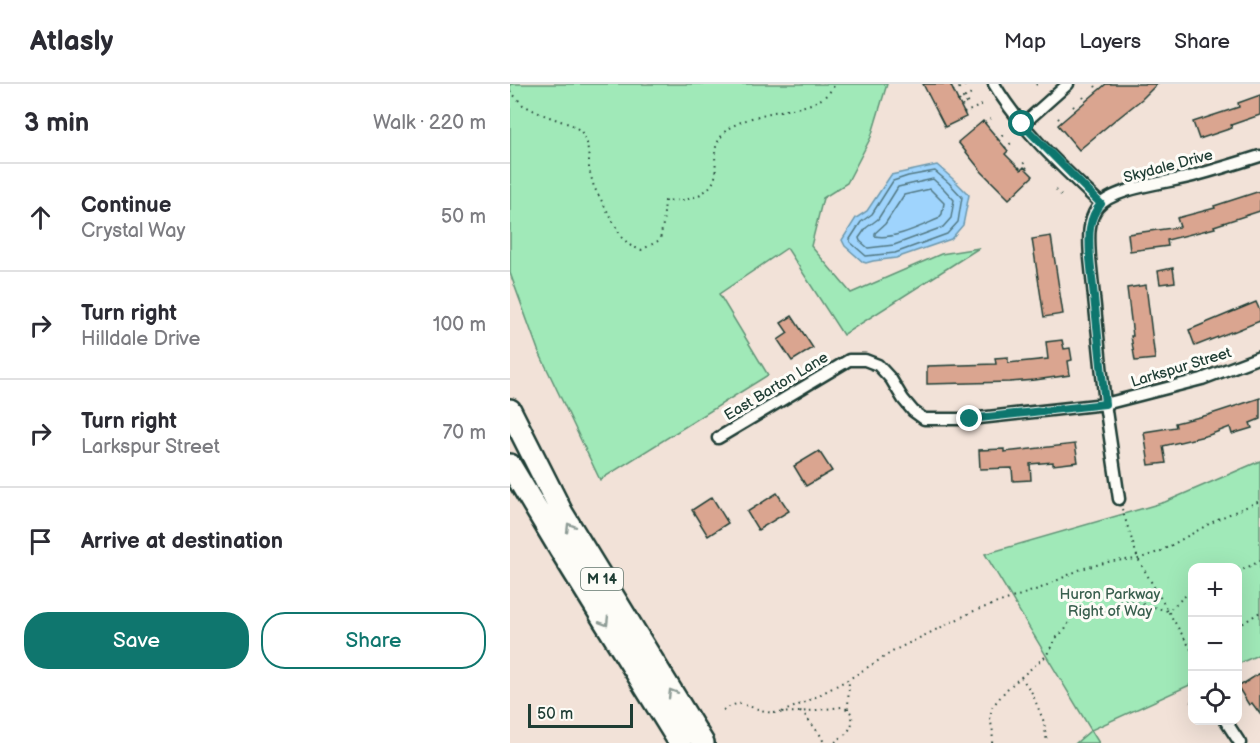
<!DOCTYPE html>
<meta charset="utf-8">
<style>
:root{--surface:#fff;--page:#f2f2f3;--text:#2b2b33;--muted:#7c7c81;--line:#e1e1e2;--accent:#0f766e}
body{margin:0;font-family:"Balsamiq Sans",sans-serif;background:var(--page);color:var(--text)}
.controls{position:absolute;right:18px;bottom:18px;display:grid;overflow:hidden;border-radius:12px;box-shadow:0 6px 24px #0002}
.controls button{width:54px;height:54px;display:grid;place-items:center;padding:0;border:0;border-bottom:2px solid var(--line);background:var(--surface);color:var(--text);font:30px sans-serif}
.scale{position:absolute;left:18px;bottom:15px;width:105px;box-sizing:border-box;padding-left:6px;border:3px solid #1f3d34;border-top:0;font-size:16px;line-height:21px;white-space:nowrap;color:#1f3d34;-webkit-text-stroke:4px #fdfcf7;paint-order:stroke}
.stop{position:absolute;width:18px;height:18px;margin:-14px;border:4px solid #0f766e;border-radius:50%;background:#fff}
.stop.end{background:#0f766e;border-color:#fff;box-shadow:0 2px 6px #0008}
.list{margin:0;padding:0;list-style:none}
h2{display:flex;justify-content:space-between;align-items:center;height:78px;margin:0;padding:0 24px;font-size:26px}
h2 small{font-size:20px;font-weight:400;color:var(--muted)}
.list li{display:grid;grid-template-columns:39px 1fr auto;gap:18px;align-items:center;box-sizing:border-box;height:108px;padding:0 24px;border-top:2px solid var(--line)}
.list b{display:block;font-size:22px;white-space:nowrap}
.list p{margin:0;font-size:20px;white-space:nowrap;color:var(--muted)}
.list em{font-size:20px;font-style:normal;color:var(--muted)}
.actions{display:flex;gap:12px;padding:18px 24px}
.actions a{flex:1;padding:14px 0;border:2px solid var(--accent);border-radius:24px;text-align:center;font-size:21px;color:var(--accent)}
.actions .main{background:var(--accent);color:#fff}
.icon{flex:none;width:33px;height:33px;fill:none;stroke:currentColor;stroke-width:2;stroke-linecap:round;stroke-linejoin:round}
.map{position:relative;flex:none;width:750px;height:659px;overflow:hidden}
header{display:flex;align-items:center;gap:36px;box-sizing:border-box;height:84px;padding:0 30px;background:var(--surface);border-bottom:2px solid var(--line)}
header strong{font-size:28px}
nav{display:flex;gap:33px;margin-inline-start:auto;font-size:21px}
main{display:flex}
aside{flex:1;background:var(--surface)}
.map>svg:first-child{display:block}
.green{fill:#a0e9b8;stroke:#609376;stroke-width:1.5}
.water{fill:#9fd4fd;stroke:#6c98ad;stroke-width:1.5}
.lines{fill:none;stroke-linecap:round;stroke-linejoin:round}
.shore{stroke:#527984;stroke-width:1.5}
.building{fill:#daa590;stroke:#1f3d34;stroke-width:1.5}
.minor-casing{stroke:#1f3d34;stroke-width:15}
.motorway-casing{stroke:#1f3d34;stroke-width:26}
.path{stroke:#1f3d34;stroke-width:2;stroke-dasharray:1.5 4.5;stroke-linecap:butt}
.minor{stroke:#fdfcf7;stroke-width:10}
.motorway{stroke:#fdfcf7;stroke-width:21}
.oneway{stroke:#8e9c96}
.route{stroke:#0f766e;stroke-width:8}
.labels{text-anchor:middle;stroke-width:6;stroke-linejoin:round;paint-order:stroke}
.shield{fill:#fdfcf7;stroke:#62766e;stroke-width:1.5}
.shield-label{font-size:14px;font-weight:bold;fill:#1f3d34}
.street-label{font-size:15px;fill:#1f3d34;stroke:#fdfcf7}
.park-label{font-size:15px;fill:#395f4e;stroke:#fdfcf7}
</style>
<header>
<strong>Atlasly</strong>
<nav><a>Map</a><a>Layers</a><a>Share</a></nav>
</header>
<main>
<aside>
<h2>3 min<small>Walk · 220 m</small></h2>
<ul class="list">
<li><svg class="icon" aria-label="ahead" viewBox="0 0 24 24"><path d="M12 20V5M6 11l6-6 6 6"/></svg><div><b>Continue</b><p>Crystal Way</p></div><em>50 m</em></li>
<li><svg class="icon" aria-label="right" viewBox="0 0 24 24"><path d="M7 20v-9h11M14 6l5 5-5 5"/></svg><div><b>Turn right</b><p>Hilldale Drive</p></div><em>100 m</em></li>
<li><svg class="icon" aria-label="right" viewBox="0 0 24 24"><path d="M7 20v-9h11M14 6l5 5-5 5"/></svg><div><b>Turn right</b><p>Larkspur Street</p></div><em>70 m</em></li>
<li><svg class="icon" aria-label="arrive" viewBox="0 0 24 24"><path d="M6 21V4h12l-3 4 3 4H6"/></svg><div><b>Arrive at destination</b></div></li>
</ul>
<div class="actions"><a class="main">Save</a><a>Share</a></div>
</aside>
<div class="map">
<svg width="750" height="659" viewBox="0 0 750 659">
<rect width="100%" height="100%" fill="#f2e2d8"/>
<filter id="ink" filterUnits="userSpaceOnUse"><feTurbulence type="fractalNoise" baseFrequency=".0167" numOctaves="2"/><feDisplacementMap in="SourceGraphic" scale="12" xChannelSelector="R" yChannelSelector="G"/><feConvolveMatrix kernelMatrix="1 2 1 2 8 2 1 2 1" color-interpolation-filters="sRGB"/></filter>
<g filter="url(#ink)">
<path class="green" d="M0,0H377L361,53L337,99L313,114L301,162L341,209L431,170L469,164L333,251L277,164L209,210L258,291L90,396L28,266L0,189Z
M750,377V570L728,580V484H682V600L581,646L589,659H566L581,646L475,470L655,418Z"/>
<path class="water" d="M427,81L443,95L459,111L453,141L441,155L386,174L363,177L356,179L353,178L335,162L332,156L346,134L357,127L381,91Z"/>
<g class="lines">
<path class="shore" d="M425,87L439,99L452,113L448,138L437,150L385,169L356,172L340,158V155L351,138L362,130L383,97L398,92Z
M423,95L434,105L444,116L441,134L433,143L384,161L358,164L350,157L349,154L356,144L368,135L388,103Z
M420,105L434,119L432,130L428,135C411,142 383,156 365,152V149L375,140L394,111Z"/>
</g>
<path class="building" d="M413,0H440L456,33L435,43Z
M596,0H647L632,15L607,35H606L569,66L548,41Z
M750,11V31L721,41L722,44L689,55L683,38L729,23L728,19Z
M473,37L498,67L495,70L511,86L514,83L523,92L499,115L472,88L448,58Z
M750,107V127L704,142L705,144L657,156L658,162L620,167L618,150L670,143L667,134L705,124L704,122Z
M541,152L553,230L534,233L522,155Z
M663,184L665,198L650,200L648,187Z
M636,201L645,275L625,277L621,252H623L617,204Z
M746,218L750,227V237L723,248V247L685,262L679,246Z
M282,232L303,264L282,277L268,256L278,249L271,239Z
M552,256L554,265L560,264L562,276L558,277L560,291L525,296L500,298L417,300V282L486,280L485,274L498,273V279L538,275L536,258Z
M750,314V335L740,339L742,344L722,350L720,343L699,351L653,362L656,379L639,381L634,348L666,343L665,339L698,331Z
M565,360L568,378L543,381V378L520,380L521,396L503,397L502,384L470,385L469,366L494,365V368Z
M309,367L322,387L296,402L284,382Z
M267,409L279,427L248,446L237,428Z
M202,413L218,439L198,452L182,426Z
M750,589V630L742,619L739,621L728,603Z"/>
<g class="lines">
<defs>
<path id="minor" d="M484,0C511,46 552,83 591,120
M512,41L558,0
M208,354L339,276H355L368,281L381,295L393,315L403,327L414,335H460L595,320L692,295L750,273
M609,415L595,320L580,174C579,157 577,138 587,124C603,103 658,99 683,92C705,86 728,79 750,72
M715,636L730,659"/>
<path id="motorway" d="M0,326L52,429L193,659
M0,381L50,465L170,659"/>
</defs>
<use href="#minor" class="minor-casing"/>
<use href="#motorway" class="motorway-casing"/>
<path class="path" d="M526,0L527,1
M441,2L445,0
M585,2L588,6
M0,7L13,21L31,30L62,41L71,47L77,59L79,76V85L84,103L112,154L121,162L131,166L150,156L153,140L155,117C162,116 171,117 178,115C188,113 203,104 205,93C208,74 199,67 214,49C216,46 217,45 221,43C233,36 250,31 264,28C286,24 314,22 325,0
M443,7L458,0
M573,13L576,17
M449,16L453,23L452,24
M447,17L453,14L457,21L459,20L455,13L464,9
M563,22L567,26
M454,29L472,21
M548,34L552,38
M475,39L481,35
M487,56L493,51
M495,64L501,59
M509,84L517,76
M516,84L520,80
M546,106L551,111
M612,425L628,475L658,527L682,567
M728,488L750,477
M728,537L732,540L750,528
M511,593L522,609L534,638L537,659
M682,611L681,616L682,619
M338,625L339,595
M213,626L228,619L261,629L290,628L332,623C338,625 341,627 342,633C344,646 333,652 324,659
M272,628L298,617L339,595L387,565L464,527L531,504L571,485L602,477L628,475L651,467L708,435L750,417
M290,628L294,630L311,652L314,659
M482,659L483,648L480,634L482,623L497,605L536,572L546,554L555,546L561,534L573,529L594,528L610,516L622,517L658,527L682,506"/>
<use href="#minor" class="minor"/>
<use href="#motorway" class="motorway"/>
</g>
<defs><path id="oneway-chevron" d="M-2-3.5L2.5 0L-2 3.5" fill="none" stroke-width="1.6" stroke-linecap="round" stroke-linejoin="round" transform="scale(1.5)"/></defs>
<g class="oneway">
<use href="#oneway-chevron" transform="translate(60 443) rotate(-121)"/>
<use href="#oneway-chevron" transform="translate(95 538) rotate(58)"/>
<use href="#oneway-chevron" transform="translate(162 609) rotate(-121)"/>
</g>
</g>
<g class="lines" filter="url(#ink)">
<path class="route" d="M460,335L595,320L580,174C579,154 577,135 591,120L512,40"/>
</g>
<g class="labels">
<rect class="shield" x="71" y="484" width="42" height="22" rx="4.5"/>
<g class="shield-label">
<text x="92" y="500">M 14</text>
</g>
<g class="street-label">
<text transform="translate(658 82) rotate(-15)" y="5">Skydale Drive</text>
<text transform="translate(671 283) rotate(-17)" y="5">Larkspur Street</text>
<text transform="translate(266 302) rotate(-31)" y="5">East Barton Lane</text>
</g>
<g class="park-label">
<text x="600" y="515">Huron Parkway<tspan x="600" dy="17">Right of Way</tspan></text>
</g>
</g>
</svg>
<div class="controls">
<button>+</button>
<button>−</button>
<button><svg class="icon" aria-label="locate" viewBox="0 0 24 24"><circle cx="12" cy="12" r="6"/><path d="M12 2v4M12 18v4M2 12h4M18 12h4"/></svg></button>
</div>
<div class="scale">50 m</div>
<div class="stop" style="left:512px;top:40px"></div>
<div class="stop end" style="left:460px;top:335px"></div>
</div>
</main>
